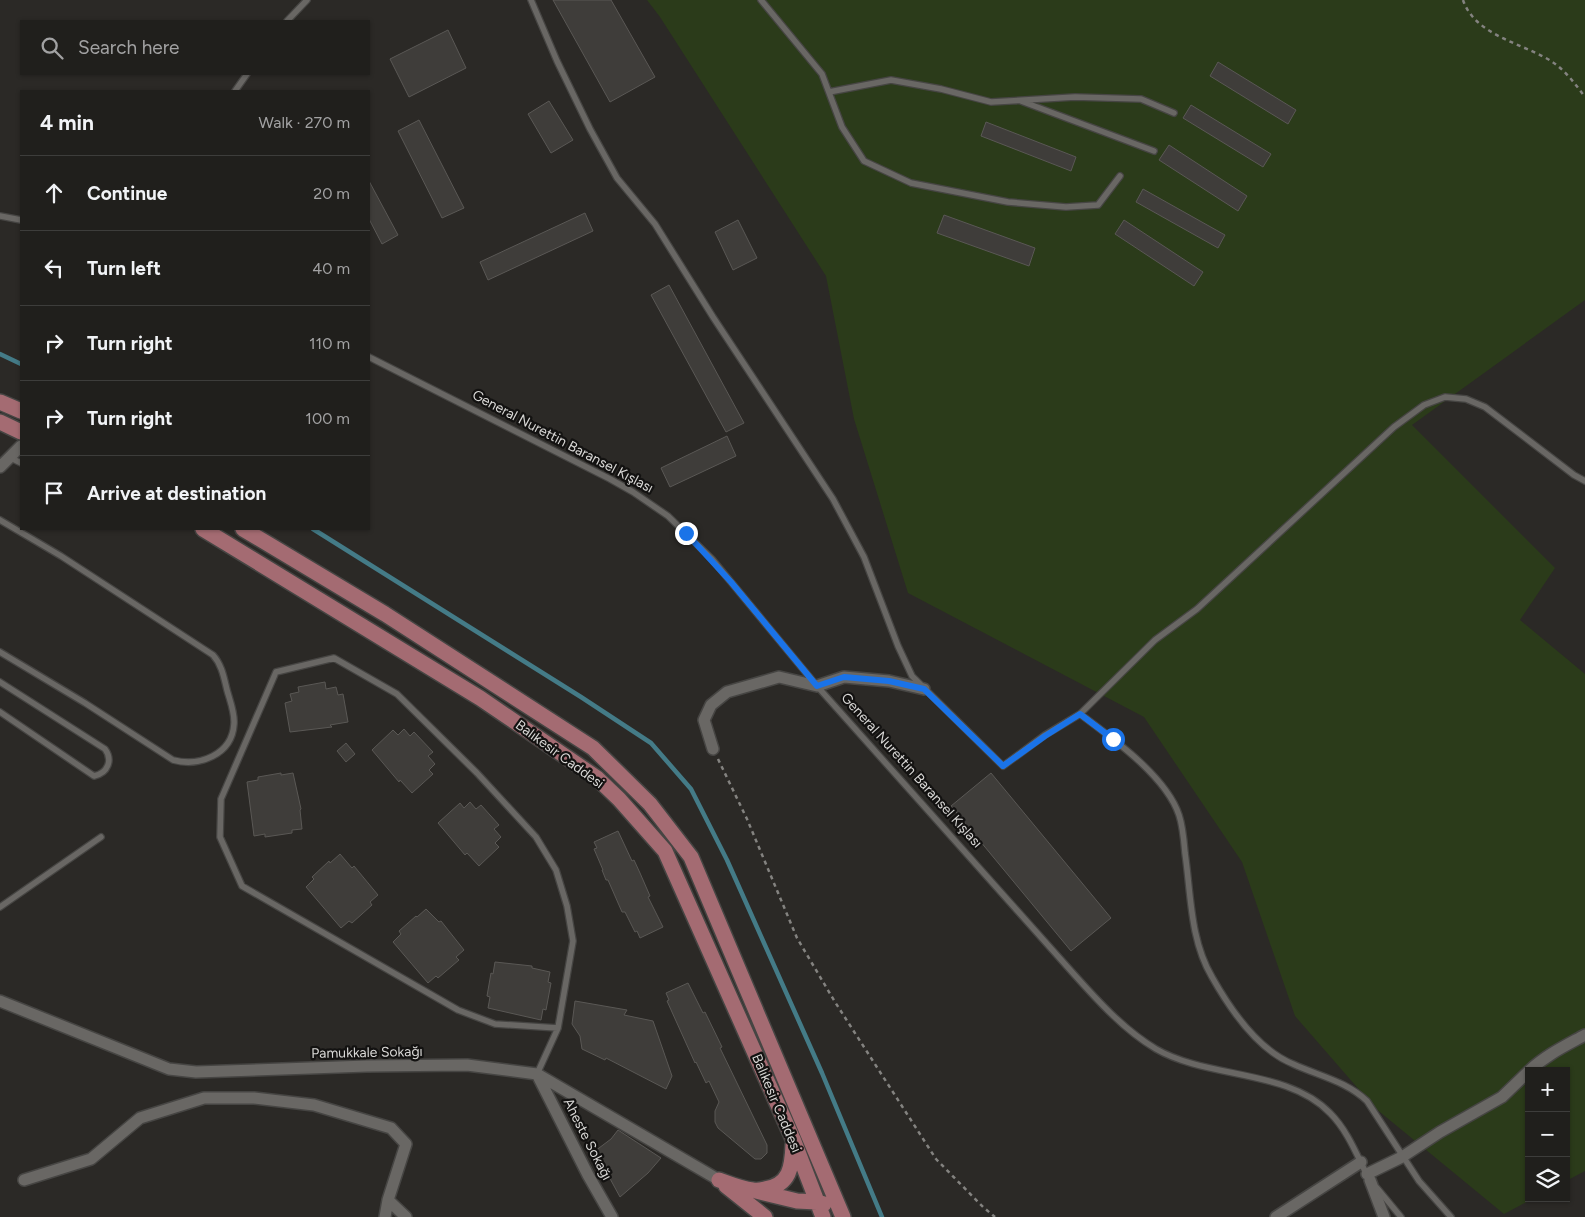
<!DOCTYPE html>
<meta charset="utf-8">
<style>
:root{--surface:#201f1c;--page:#2d2c29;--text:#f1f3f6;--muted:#a2a2a3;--line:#3d3d3b}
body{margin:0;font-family:Figtree,sans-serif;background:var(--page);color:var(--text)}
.controls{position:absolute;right:15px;bottom:15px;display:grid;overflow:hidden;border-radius:0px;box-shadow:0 1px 4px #0004}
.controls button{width:45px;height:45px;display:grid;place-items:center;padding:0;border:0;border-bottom:1px solid var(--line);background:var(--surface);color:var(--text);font:25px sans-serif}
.stop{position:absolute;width:15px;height:15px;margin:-11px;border:4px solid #1a73e8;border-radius:50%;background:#fff}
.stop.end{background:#1a73e8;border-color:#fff;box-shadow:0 1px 5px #0008}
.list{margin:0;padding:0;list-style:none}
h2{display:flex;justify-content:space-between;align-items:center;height:65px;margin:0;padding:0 20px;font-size:21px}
h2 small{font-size:16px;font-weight:400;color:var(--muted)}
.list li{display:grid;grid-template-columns:32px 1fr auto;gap:15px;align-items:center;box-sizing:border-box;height:75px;padding:0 20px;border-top:1px solid var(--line)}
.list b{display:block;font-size:19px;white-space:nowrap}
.list em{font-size:16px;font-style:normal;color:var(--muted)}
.icon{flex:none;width:28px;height:28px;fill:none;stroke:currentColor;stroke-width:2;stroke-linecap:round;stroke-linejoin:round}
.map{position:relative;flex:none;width:1585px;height:1217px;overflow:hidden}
.search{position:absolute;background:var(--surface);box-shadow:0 1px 4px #0004;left:20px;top:20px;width:350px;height:55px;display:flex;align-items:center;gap:12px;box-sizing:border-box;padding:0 18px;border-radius:0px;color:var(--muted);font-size:19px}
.panel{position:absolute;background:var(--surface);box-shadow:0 1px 4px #0004;left:20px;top:90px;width:350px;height:440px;border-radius:0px}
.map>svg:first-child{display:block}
.green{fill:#2b3b1a}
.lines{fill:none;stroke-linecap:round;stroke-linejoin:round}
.stream{stroke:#447b87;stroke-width:4.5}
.building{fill:#3f3d3a;stroke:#5a5855}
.service-casing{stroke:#464543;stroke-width:8}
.minor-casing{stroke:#464543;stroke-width:14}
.primary-casing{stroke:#464543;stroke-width:18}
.path{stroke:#848380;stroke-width:2.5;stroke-dasharray:4 4;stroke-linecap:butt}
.service{stroke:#696764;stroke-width:5.5}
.minor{stroke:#696764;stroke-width:11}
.primary{stroke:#a46b72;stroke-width:15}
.route{stroke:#1a73e8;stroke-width:6}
.labels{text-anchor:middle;stroke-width:4.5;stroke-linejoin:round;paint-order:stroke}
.street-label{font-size:14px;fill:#d9d8d6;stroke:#131211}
</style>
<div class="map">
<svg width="1585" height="1217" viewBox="0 0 1585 1217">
<rect width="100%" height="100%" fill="#2b2926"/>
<path class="green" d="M647,0H1585V300L1412,425L1555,568L1520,620L1585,674V1171L1566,1181V1071H1529V1198H1534L1504,1214L1375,1108L1295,1016L1242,862L1144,717L908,593L854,419L826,276L660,17Z"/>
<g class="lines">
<path class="stream" d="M0,354L21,364
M313,529L581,697L651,743L691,789L727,860L822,1073L882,1217"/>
</g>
<path class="building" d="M553,0H611L655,77L610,102Z
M448,30L466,68L409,97L390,59Z
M1218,62L1296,110L1288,124L1210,76Z
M549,101L573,140L551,153L528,114Z
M1191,105L1271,154L1263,167L1183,118Z
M419,120L464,208L442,218L398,131Z
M986,122L1076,157L1071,171L981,136Z
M1169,145L1247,196L1238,211L1159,160Z
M369,181L398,235L382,244L369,219Z
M1143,189L1225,235L1218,248L1136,202Z
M585,213L593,231L488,280L480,262Z
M944,215L1035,248L1029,266L937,233Z
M738,220L757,258L733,270L715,232Z
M1124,220L1203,272L1194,286L1115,234Z
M669,285L744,423L726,432L651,295Z
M727,436L736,456L670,487L661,468Z
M325,682L326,689L336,687L338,695L343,694L348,722L330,725L332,727L290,732L285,703L292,701L290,694L299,692L298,687Z
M404,729L410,736L414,732L433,752L428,756L435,764L429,770L433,774L412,793L400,780L399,782L372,750L393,730L398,735Z
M346,743L355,754L346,762L337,751Z
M281,773V775L293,773L301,809L300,810L302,829L292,830V833L265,837V834L254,836L247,782L258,780V777Z
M991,773L1111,918L1071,951L951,806Z
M470,802L476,809L481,805L499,825L494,829L501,837L495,843L499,847L479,866L467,853L465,855L438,823L460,803L464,808Z
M618,831L632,861L634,860L640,873L650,896L648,897L663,927L640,938L637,931L635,932L625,912H622L608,880H606L602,870H603L594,849L597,848L594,842Z
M340,854L352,868L354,866L378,895L370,902L372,905L352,923L349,921L341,928L306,887L314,879L312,877L329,861L330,863Z
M426,909L439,922L441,921L464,950L456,957L459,960L438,978L436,976L428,983L393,942L401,934L399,931L416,916L417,917Z
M495,962L532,966V968L550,972L548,982L551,983L546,1010L543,1009L541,1020L488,1008L490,997L487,996L491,973L493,974Z
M688,983L703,1013L705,1012L722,1047L720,1048L767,1145V1153L761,1159H755L718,1128L715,1122V1111L719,1102L709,1081L706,1083L696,1062L695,1063L667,1001L669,1000L666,993Z
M575,1001L627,1010L624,1015L653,1021L672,1076L666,1089L606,1058L605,1060L582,1049L580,1036L572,1024Z
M618,1130L661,1158L648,1173L620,1197L595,1151L611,1139Z"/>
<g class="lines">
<defs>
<path id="service" d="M531,0L557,61L590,129L617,178L655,224L713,317L833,499L864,557L898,646L912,676L1003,766L1045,735L1080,714L1155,640L1197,609L1394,427L1424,405L1445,397L1466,399L1485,407L1574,475L1585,481
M761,0L822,74L842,127L864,161L911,183L1008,202L1066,207L1098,205L1120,176
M287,21L307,0
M235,91L247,74
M829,92L891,80L941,89L991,102L1075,97L1141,99L1174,113
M1021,101L1154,151
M0,216L21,220
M369,357L610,479L633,492L668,516L712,559L817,686L1072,972C1097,1000 1124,1030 1156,1049C1208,1079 1288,1069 1330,1113C1347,1130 1356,1153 1367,1175
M11,458L21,463
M0,520L61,556L213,655C222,665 224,678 227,690C230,701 235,713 234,724C232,755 199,767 173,760L85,703L0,652
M0,682L105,749C113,760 108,773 94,776L0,712
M1080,714C1112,738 1166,776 1179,815C1183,827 1184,841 1185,853C1191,894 1190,940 1212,977C1230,1009 1258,1050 1293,1064C1319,1076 1346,1081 1367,1101L1419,1181L1451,1217
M0,907L101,837
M537,1074L558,1028L573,941L567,906L556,870L536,837L477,773L397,694L334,658L276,672L221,799L220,837L242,886L458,1010L495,1024L558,1028
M1377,1188L1401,1217"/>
<path id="minor" d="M0,467L21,446
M713,749L704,720L711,705L727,692L748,686L779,677L817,686L844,677L889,681L924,689
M0,1001L169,1069L196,1072L367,1066L467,1065L537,1074L719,1180
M1529,1071C1546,1055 1565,1046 1585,1035
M537,1074L588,1175L612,1217
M1367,1174L1402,1157L1440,1132L1502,1097L1529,1071
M24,1180L91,1159L140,1118L204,1098H254L314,1105L391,1128L406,1144L388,1200L385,1217
M1370,1180L1384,1217
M388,1200L406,1217
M1276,1217L1361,1162"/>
<path id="primary" d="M0,402L21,411
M0,422L21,432
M203,529L480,698L597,778L619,799L665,851L793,1139L823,1217
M243,529L385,614L593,748L650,804L691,857L843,1217
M719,1180C730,1184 742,1189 753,1190C757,1191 761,1190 765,1189C790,1185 792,1167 793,1145
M726,1186L765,1217
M756,1191L797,1201L817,1202L824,1204"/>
</defs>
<use href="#service" class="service-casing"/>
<use href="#minor" class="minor-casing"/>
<use href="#primary" class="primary-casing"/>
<path class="path" d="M1463,0C1474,33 1516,42 1544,57C1562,66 1573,81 1585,97
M718,759L747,819L797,938L835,1002L936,1159L983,1207L995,1217"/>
<use href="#service" class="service"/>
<use href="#minor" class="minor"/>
<use href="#primary" class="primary"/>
</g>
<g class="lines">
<path class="route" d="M686,533L731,582L817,686L844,677L889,681L924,689L1003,766L1045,736L1080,714L1113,739"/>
</g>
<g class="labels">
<g class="street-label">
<text transform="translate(563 441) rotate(28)" y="5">General Nurettin Baransel Kışlası</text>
<text transform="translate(560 754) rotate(36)" y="5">Balıkesir Caddesi</text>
<text transform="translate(912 770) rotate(48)" y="5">General Nurettin Baransel Kışlası</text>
<text transform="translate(367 1052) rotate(-1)" y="5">Pamukkale Sokağı</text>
<text transform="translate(777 1103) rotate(67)" y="5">Balıkesir Caddesi</text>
<text transform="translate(588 1139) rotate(63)" y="5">Aheste Sokağı</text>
</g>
</g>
</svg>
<div class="controls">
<button>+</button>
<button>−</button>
<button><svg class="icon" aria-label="layers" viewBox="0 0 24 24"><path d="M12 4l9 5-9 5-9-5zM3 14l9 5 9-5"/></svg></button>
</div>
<div class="stop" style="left:1113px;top:739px"></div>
<div class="stop end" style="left:686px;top:533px"></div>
<div class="search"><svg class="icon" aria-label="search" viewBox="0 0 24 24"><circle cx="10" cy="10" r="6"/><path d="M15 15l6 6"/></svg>Search here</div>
<section class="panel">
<h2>4 min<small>Walk · 270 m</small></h2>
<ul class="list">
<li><svg class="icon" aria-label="ahead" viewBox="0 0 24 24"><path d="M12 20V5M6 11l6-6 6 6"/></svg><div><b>Continue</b></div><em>20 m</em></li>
<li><svg class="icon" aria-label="left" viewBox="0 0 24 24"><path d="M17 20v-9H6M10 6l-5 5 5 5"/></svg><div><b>Turn left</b></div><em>40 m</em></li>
<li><svg class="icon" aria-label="right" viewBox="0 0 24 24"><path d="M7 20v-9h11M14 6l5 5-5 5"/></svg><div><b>Turn right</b></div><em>110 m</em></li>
<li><svg class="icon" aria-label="right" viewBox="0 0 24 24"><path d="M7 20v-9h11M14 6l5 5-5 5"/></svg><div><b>Turn right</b></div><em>100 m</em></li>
<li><svg class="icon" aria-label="arrive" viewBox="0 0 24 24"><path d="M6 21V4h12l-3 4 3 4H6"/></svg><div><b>Arrive at destination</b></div></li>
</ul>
</section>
</div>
